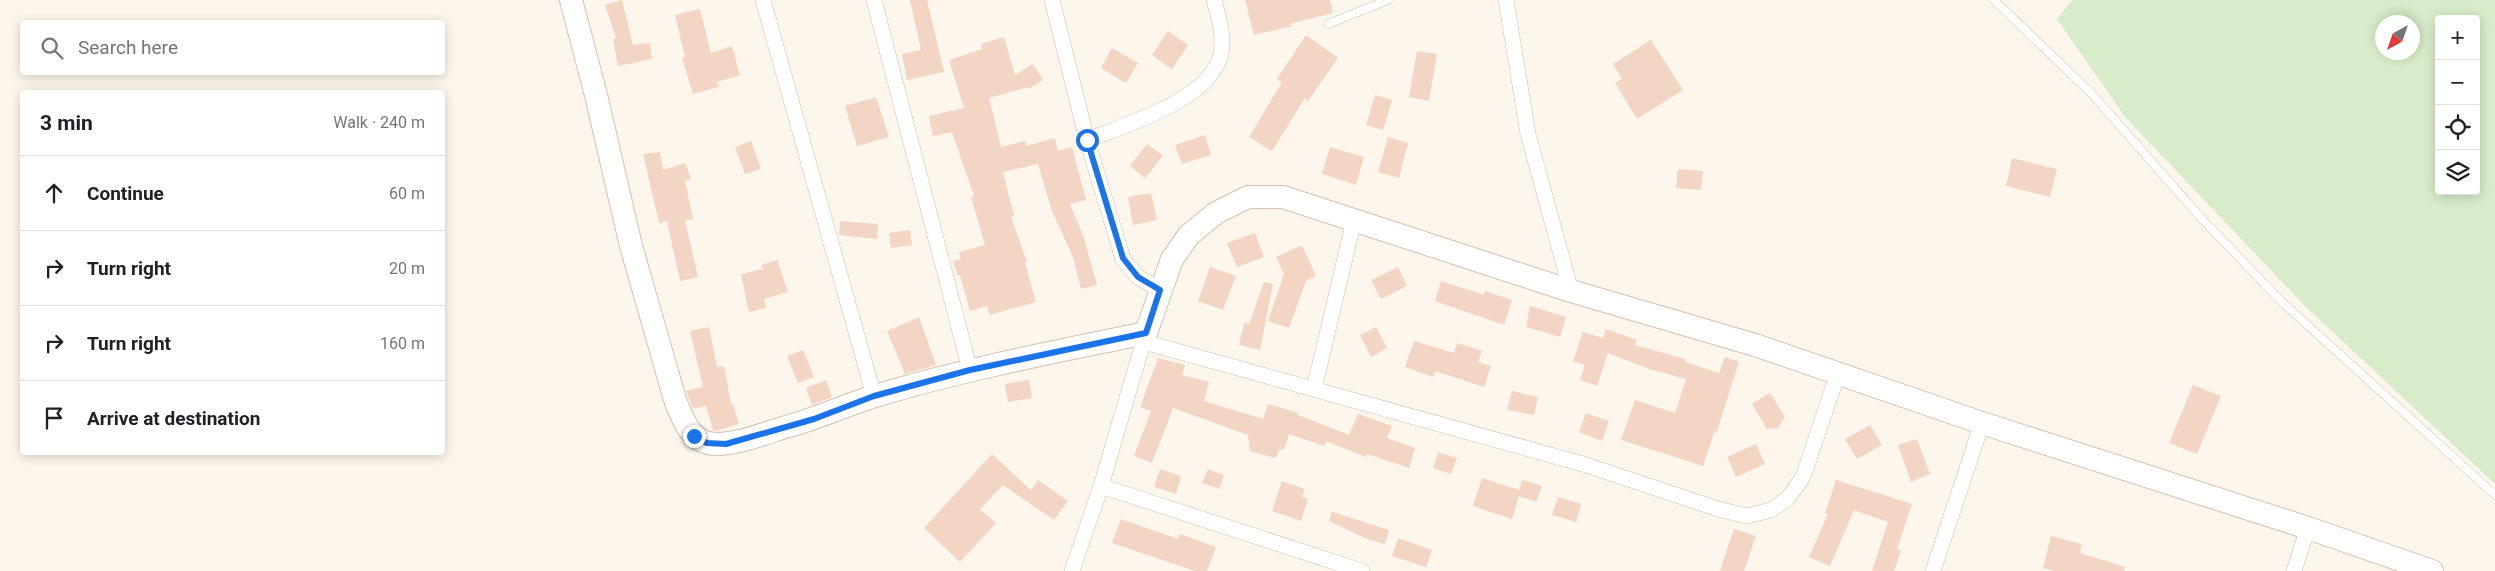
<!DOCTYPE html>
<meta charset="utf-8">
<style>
:root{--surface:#fff;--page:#f2f2f2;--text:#202124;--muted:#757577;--line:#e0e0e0}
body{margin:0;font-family:Roboto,sans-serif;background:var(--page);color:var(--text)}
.controls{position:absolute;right:15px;top:15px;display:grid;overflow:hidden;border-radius:5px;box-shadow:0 2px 12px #0003}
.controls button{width:45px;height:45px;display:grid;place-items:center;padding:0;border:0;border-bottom:1px solid var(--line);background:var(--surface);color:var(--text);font:25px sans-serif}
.compass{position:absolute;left:2375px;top:15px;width:45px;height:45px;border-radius:50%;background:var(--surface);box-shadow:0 2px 12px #0003;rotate:220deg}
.stop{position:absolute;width:15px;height:15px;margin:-11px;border:4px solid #1a73e8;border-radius:50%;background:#fff}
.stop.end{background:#1a73e8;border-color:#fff;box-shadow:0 1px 5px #0008}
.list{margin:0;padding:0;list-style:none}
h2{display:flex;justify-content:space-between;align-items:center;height:65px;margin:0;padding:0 20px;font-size:21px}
h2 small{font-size:16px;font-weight:400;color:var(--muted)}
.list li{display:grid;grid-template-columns:32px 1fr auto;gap:15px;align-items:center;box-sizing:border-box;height:75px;padding:0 20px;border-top:1px solid var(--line)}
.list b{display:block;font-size:19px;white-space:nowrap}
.list em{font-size:16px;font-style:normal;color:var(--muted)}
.icon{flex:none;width:28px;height:28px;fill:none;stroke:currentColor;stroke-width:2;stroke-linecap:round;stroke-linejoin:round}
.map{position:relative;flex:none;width:2495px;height:571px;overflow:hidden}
.search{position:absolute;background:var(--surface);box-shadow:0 2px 12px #0003;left:20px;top:20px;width:425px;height:55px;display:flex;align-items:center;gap:12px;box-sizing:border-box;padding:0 18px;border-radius:5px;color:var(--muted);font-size:19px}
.panel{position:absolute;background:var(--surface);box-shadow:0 2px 12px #0003;left:20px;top:90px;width:425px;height:365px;border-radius:5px}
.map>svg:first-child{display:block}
.green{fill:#d8ecc9;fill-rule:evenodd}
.building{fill:#f3d5c3}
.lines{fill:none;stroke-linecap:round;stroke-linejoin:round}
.lane-casing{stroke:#d1beb0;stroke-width:9}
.street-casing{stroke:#d1beb0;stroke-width:16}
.secondary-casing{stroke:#d6c0b0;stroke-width:24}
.lane{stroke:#fff;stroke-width:8}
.street{stroke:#fff;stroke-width:15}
.secondary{stroke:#fff;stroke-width:22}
.route{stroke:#1a73e8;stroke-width:6}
</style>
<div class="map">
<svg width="2495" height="571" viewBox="0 0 2495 571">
<rect width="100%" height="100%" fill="#fdf6ec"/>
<path class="green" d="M2072,0H2495V484L2305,306L2125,117L2057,19ZM2439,19H2476V191H2439ZM2382,22H2412V52H2382Z"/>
<path class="building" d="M622,0L633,45L650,43L652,59L618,66L613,39L616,38L605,5Z
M910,0H927L944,72L907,80L902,54L921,50Z
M1245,0H1330L1333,13L1289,24L1293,26L1254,35Z
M700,9L711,53L732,46L740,75L717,82L719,87L693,94L682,58L685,57L675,15Z
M1168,31L1188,45L1172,69L1152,55Z
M1306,35L1338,58L1308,101L1305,98L1272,151L1249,137L1282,82L1277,79Z
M1004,37L1015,75L1033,64L1043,80L1029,89L1028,87L989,98L1001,147L1025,141L1026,146L1055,138L1058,151L1072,147L1086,200L1070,204L1084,238L1097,285L1081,289L1073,257L1052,211L1038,164L1003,172L1014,216L1011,217L1027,262L1025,263L1036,302L990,315L987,306L970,311L960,275L958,276L953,261L961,259L959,252L985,245L971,197L974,196L952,132L933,136L929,116L964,108L949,60L982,49L981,44Z
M1651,40L1683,90L1637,119L1615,83L1622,79L1613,64Z
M1112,48L1138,63L1126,83L1101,68Z
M1417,51L1437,54L1429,101L1409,97Z
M1375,95L1392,100L1383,130L1366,125Z
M876,97L889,137L857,146L845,106Z
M1205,135L1211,155L1182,164L1175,145Z
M1388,137L1408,143L1399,178L1378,172Z
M751,141L761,169L745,174L735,147Z
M1147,144L1163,156L1145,178L1130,166Z
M1330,147L1364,157L1356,185L1322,174Z
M660,152L663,170L685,163L691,179L685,181L693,219L685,220L698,277L680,281L667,221L659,223L643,154Z
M2012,158L2057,169L2050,197L2006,186Z
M1678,169L1703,171L1701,190L1676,188Z
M1151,193L1157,220L1133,225L1128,197Z
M840,221L878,224L877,239L839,235Z
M910,230L912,245L891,248L889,233Z
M1255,233L1264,257L1237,267L1227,243Z
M1302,245L1316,276L1306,281L1289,328L1268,321L1284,274L1276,257Z
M777,260L788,292L764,299L766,308L749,312L741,274L763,269L761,265Z
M1210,267L1236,276L1223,310L1198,301Z
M1398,267L1407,286L1381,299L1371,280Z
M1441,281L1484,295L1485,291L1512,300L1504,325L1435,301Z
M1264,282L1273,284L1260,350L1239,345L1244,323L1249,324Z
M1530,306L1566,317L1560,337L1526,327Z
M919,317L936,365L905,374L887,331Z
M709,327L717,367L724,366L731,404H733L739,424L716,431L713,430L706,406L693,409L686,391L703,387L690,331Z
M1376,327L1387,348L1371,357L1360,335Z
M1606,329L1637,340L1635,345L1685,359V362L1719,373L1725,357L1739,362L1716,434L1715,430L1703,466L1621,440L1635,400L1675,413L1686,379L1649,369L1608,353L1597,386L1580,380L1585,365L1573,361L1583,332L1603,338Z
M1414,341L1454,353L1457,343L1482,351L1478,362L1491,366L1484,387L1435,371L1433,377L1405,367Z
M803,350L814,377L798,383L787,356Z
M1158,358L1185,365L1182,375L1209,382L1204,401L1263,419L1268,404L1298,413V415L1349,435L1358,414L1392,426L1387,438L1415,448L1409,468L1367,454L1366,457L1326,441L1324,446L1289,434L1284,450L1279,449L1276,458L1250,451L1248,435L1173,408L1152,463L1134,456L1151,411L1140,407Z
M826,380L832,397L812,405L806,388Z
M1029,380L1032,398L1008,402L1005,384Z
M2193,385L2221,396L2197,454L2169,443Z
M1512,391L1538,397L1534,415L1507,410Z
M1770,393L1785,417L1778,428L1767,429L1752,404Z
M1586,413L1609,421L1602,441L1579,432Z
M1870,425L1882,445L1857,459L1845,439Z
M1917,439L1930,474L1911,482L1898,445Z
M1756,444L1765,464L1736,477L1727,457Z
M1438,452L1457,458L1451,474L1433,468Z
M992,454L1031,490L1038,480L1068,501L1054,520L1003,485L980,509L996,523L960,562L924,528Z
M1160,469L1181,476L1176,494L1154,487Z
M1208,469L1224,475L1219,489L1202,483Z
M1482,478L1519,490L1522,480L1542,486L1536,502L1519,496L1512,519L1473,506Z
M1836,480L1912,504L1897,549L1901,551L1894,571H1872L1888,522L1854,510L1830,566L1809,557L1828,514H1825Z
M1282,481L1305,489L1302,497L1308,499L1301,521L1272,511Z
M1558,497L1581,504L1576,522L1552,515Z
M1332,512L1389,530L1385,544L1367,539L1329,521Z
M1121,519L1178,539L1180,534L1216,547L1207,571H1195L1112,543Z
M1734,529L1756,536L1744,571H1720Z
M2051,536L2082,544L2080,553L2125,567L2124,571H2055L2043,568Z
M1398,538L1432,550L1426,567L1392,556Z"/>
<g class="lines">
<defs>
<path id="lane" d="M1994,0L2091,93L2202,219L2282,302L2495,495
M1328,24L1388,0"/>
<path id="street" d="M763,0L874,396
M874,0L970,370
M1052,0L1087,140L1123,259L1138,277L1160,290
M1506,0L1528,134L1571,291
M1087,140C1125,125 1213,99 1221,53C1224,34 1219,18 1214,0
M1144,342L1583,464L1718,509L1747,516L1771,510L1788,498L1803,477L1838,373
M1314,389L1354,220
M1101,486L1362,571
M1072,571L1101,486L1146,333
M1933,571L1982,423
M2294,571L2308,528"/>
<path id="secondary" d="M571,0L596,95L631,246L676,403C683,419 690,439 708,443C731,448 767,432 789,426C819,418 846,405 875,396C964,369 1055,352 1146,333L1172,259L1189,235L1216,213L1248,197H1283L1571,291L1755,345L1982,423L2308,528L2432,571"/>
</defs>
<use href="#lane" class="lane-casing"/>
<use href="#street" class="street-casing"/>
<use href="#secondary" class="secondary-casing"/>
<use href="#lane" class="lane"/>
<use href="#street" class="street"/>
<use href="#secondary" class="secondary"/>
</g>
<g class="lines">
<path class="route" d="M694,436L707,443L726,444L814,419L874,396L970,370L1146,333L1160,290L1138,277L1123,258L1087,140"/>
</g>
</svg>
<div class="controls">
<button>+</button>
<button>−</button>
<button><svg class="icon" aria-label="locate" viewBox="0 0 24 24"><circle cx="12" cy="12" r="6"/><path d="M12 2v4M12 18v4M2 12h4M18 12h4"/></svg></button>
<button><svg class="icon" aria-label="layers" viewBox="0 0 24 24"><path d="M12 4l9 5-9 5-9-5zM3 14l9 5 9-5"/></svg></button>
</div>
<svg class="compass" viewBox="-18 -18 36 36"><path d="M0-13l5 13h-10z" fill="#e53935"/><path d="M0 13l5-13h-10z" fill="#757577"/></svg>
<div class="stop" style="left:1087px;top:140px"></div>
<div class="stop end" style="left:694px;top:436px"></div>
<div class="search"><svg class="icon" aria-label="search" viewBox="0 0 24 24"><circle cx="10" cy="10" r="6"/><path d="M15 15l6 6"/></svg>Search here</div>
<section class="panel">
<h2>3 min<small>Walk · 240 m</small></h2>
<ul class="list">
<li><svg class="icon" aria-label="ahead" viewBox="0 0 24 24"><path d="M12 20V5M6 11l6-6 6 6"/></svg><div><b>Continue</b></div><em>60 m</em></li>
<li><svg class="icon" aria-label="right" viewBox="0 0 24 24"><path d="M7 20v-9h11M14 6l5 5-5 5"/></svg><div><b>Turn right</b></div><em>20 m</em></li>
<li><svg class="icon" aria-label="right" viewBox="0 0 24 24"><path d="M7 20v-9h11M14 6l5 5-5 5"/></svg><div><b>Turn right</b></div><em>160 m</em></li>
<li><svg class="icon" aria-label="arrive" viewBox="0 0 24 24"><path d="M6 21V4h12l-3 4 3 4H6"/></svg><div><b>Arrive at destination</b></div></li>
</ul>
</section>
</div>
